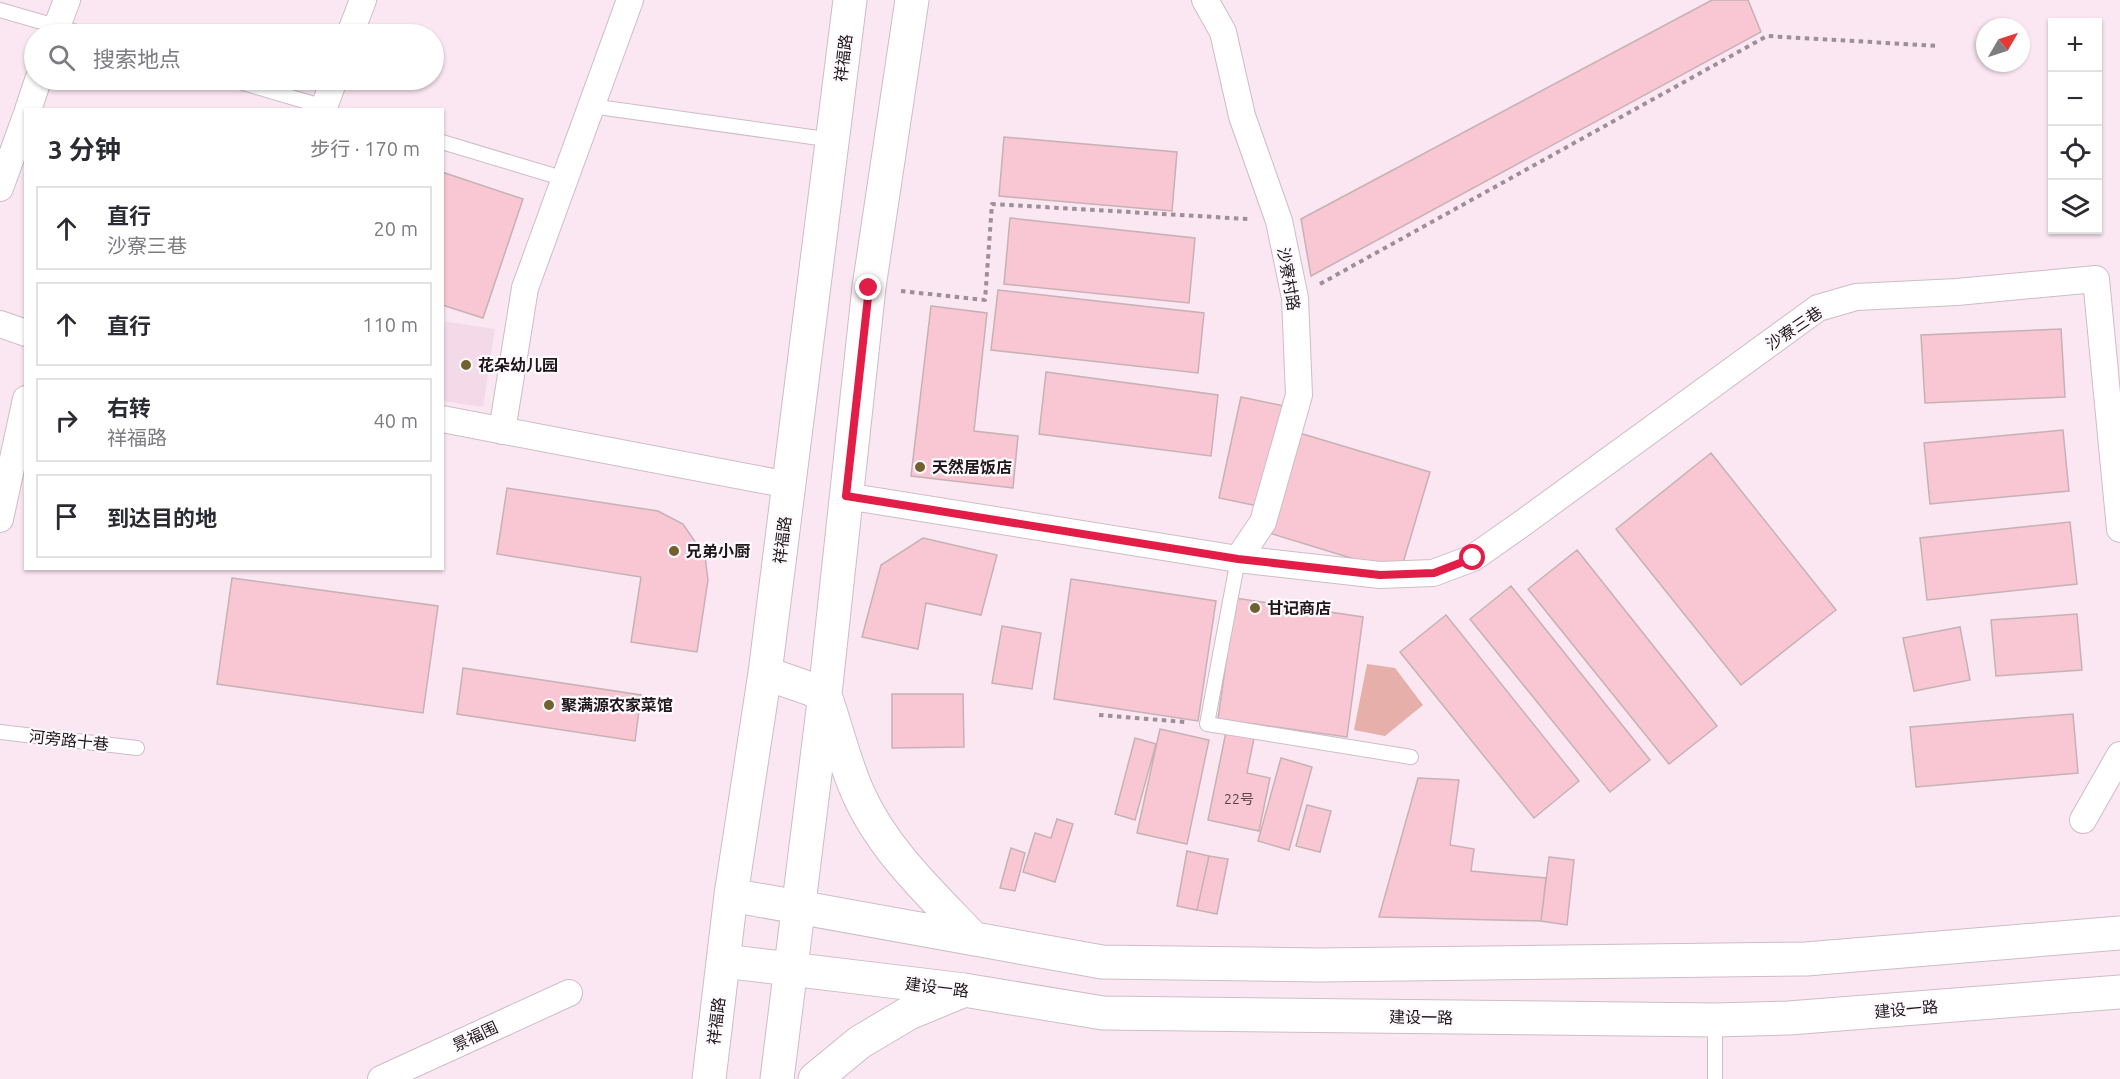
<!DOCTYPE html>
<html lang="zh">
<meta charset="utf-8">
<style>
:root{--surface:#fff;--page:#f2f2f3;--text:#2b2b33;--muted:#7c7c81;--line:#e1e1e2}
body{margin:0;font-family:Ubuntu,"Noto Sans SC",sans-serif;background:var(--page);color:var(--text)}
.controls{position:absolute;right:18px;top:18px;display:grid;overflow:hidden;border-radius:0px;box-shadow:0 2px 4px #0004}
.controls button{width:54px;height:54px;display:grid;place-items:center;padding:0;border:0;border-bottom:2px solid var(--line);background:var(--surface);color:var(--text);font:30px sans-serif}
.compass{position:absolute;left:1976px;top:18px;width:54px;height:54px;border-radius:50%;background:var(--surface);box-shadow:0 2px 4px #0004;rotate:51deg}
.stop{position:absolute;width:18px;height:18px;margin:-14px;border:4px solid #e11d48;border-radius:50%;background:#fff}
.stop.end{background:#e11d48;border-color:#fff;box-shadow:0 2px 6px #0008}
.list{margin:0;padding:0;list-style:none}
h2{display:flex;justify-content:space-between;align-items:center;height:78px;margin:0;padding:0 24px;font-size:26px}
h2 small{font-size:20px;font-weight:400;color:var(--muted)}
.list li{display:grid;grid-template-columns:39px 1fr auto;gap:18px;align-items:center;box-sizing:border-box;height:84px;margin:0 12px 12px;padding:0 12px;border:2px solid var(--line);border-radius:0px}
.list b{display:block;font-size:22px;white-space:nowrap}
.list p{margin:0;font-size:20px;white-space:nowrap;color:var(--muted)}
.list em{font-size:20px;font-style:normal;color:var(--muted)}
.icon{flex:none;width:33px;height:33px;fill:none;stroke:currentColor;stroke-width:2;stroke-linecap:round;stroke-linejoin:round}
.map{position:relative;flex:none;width:2120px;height:1079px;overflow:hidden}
.search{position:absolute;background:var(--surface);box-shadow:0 2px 4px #0004;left:24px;top:24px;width:420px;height:66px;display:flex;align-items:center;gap:15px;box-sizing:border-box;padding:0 21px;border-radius:33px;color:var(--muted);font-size:22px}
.panel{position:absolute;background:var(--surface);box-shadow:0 2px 4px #0004;left:24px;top:108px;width:420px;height:462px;border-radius:0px}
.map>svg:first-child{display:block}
.built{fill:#f4dae9}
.green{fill:#e6afa9}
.building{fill:#f9c7d3;stroke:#c6b1b5;stroke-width:1.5}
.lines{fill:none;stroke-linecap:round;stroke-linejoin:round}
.lane-casing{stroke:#cebcc7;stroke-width:16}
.street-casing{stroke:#cebcc7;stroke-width:28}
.secondary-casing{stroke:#cebcc7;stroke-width:35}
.path{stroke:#9c8f97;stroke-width:4;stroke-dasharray:4.5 4.5;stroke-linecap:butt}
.lane{stroke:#fff;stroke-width:14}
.street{stroke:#fff;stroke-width:26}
.secondary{stroke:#fff;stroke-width:33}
.route{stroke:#e11d48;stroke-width:8}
.poi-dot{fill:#72612f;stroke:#fdf9fc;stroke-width:2}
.labels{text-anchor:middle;stroke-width:4.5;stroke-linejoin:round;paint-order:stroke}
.number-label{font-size:14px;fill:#554449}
.street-label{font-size:16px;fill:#1e181b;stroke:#fdf9fc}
.poi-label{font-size:16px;font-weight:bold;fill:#1e181b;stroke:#fdf9fc;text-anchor:start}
</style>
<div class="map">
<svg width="2120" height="1079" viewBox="0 0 2120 1079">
<rect width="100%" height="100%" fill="#fae7f2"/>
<path class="built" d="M442,321L495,329L483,407L443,401Z"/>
<path class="green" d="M1367,664L1395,668L1423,705L1385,736L1354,730Z"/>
<path class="building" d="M1712,0H1748L1761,32L1311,276L1301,219Z
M1004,137L1177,152L1172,211L999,196Z
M442,172L523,199L483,318L442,305Z
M1010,218L1195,238L1189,303L1004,284Z
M998,290L1204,313L1198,373L991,350Z
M931,306L987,313L974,431L1018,436L1013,488L911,476Z
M2061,329L2065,397L1925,403L1921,335Z
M1046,372L1218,395L1211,456L1039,434Z
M1241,397L1284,406L1263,507L1219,498Z
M2063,430L2069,491L1930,504L1924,443Z
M1296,432L1430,472L1400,573L1266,532Z
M1711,453L1836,610L1741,685L1616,529Z
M507,488L658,511L683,524L705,556L708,580L697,652L631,642L641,577L497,554Z
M2070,522L2077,584L1927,600L1920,538Z
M923,538L997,555L981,615L926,603L918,649L862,637L881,565Z
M1577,550L1717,726L1669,764L1528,589Z
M232,578L438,606L423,713L217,684Z
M1071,579L1216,601L1198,721L1054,699Z
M1511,586L1650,760L1610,792L1470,619Z
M1235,598L1363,617L1347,737L1218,719Z
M2077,614L2082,670L1996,676L1991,620Z
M1446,615L1579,781L1534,818L1400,652Z
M1002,626L1041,633L1032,689L992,683Z
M1960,627L1970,680L1914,691L1903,638Z
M463,668L641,695L635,741L457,714Z
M892,694H963L964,747L892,748Z
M2073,714L2078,773L1916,787L1910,727Z
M1160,729L1209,740L1187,844L1137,833Z
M1226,732L1254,738L1247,773L1270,778L1259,831L1208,820Z
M1135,738L1156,744L1135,820L1115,814Z
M1281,758L1312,767L1289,850L1258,841Z
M1418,778L1459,780L1450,845L1474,849L1471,871L1546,878L1541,921L1379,917Z
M1307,805L1331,811L1320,852L1296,846Z
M1057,819L1073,824L1055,882L1023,872L1035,833L1051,838Z
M1011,848L1025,853L1015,891L1000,888Z
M1187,851L1209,856L1197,910L1177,906Z
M1209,856L1228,859L1217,914L1197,910Z
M1549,857L1574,860L1567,925L1541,921Z"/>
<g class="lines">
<defs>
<path id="lane" d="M0,10L83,34
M233,80L328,108
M591,106L833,140
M442,142L565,179
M1238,559L1207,724L1411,757
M0,732L137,748
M1715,1020V1079"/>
<path id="street" d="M1205,0L1223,32L1242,116L1279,221L1295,298L1299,395L1263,522L1238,559
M54,34L67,0
M350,34L363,0
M28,110L38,80
M323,110L334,80
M0,188L26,116
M0,324L26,333
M442,419L789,485
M502,431L525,288L630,0
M846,496L1238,559L1380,575L1433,573L1473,558L1520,525L1818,308L1856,297L1957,292L2096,279L2120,529
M0,519L26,399
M2083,820L2120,755
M381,1079L569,993"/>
<path id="secondary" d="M765,673L825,694
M827,701C837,731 845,764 858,793C883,850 932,895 974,939
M731,895L1102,962L1320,965L1806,959L2120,933
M724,961L964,990L1103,1013L1715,1020L1789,1018L2120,992
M709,1079L731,895L765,673L850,0
M777,1079L825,694L869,287L912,0
M815,1079L860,1042L909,1013L962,991"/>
</defs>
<use href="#lane" class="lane-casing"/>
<use href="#street" class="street-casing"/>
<use href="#secondary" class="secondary-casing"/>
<path class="path" d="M1320,284L1767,36L1939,46
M901,291L985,300L992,204L1248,219
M1099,715L1185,722"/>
<use href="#lane" class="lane"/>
<use href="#street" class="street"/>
<use href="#secondary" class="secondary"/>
</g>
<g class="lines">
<path class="route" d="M869,288L846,496L1238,559L1380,575L1434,573L1473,558"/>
</g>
<g class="poi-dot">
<circle cx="466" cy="365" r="6"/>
<circle cx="920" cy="467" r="6"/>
<circle cx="674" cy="551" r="6"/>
<circle cx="1255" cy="608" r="6"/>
<circle cx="549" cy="705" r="6"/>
</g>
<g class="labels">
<g class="number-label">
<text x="1239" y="804">22号</text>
</g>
<g class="street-label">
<text transform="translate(843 58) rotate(-83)" y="6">祥福路</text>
<text transform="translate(1289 279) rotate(80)" y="6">沙寮村路</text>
<text transform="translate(1794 328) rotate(-34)" y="6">沙寮三巷</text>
<text transform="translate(782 540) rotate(-83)" y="6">祥福路</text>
<text transform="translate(69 740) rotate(6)" y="6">河旁路十巷</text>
<text transform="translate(937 987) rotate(7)" y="6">建设一路</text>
<text transform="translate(1906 1009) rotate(-5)" y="6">建设一路</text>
<text transform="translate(1421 1017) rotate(1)" y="6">建设一路</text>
<text transform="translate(716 1021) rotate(-83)" y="6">祥福路</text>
<text transform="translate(475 1036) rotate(-25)" y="6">景福围</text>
</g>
<g class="poi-label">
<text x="478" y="371">花朵幼儿园</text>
<text x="932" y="473">天然居饭店</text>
<text x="686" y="557">兄弟小厨</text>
<text x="1267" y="614">甘记商店</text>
<text x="561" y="711">聚满源农家菜馆</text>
</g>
</g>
</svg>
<div class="controls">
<button>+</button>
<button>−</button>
<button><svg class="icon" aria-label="locate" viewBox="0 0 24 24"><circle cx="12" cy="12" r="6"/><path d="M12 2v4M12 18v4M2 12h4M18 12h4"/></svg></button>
<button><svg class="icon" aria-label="layers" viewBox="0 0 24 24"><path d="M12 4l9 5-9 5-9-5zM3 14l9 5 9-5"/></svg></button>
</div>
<svg class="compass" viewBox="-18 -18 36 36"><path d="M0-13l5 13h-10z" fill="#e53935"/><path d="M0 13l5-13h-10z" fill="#7c7c81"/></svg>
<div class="stop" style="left:1473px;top:558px"></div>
<div class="stop end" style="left:869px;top:288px"></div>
<div class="search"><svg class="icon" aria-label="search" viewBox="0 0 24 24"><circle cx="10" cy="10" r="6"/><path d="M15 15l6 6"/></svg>搜索地点</div>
<section class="panel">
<h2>3 分钟<small>步行 · 170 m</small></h2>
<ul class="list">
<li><svg class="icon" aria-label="ahead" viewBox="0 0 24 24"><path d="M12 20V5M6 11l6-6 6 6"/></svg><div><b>直行</b><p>沙寮三巷</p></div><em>20 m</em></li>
<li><svg class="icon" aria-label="ahead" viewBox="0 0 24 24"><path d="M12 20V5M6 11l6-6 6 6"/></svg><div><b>直行</b></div><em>110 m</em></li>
<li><svg class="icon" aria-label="right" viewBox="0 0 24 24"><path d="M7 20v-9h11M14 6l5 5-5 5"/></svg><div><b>右转</b><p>祥福路</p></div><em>40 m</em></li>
<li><svg class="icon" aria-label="arrive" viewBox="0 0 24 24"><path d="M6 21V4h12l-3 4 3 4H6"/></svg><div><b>到达目的地</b></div></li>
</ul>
</section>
</div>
